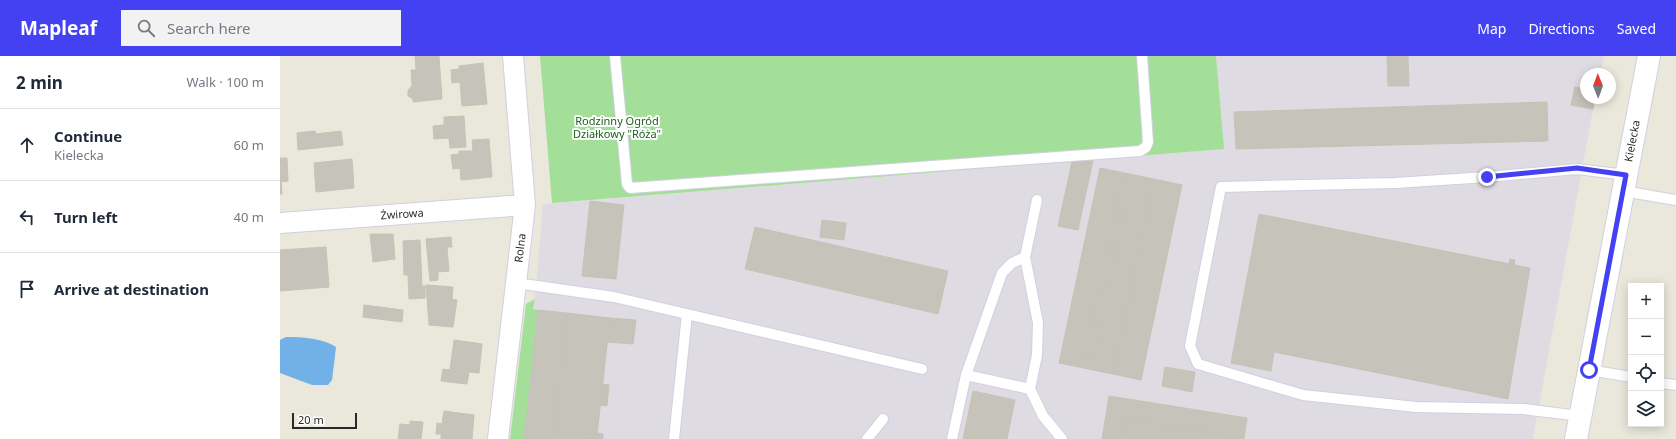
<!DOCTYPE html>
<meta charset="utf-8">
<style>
:root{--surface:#fff;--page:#f2f2f3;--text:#1f2937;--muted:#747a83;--line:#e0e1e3;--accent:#4341f1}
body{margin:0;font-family:"Noto Sans",sans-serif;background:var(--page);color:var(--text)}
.controls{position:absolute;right:12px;bottom:12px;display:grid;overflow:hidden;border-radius:0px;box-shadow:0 2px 10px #0003}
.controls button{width:36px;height:36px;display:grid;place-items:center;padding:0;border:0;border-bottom:1px solid var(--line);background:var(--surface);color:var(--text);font:20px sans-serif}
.compass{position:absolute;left:1300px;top:12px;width:36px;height:36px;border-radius:50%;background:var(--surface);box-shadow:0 2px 10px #0003;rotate:359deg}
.scale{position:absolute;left:12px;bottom:10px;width:65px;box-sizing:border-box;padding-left:4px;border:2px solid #292929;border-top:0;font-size:11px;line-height:14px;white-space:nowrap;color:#292929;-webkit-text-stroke:3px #fff;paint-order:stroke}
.stop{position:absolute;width:12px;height:12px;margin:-9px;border:3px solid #4341f1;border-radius:50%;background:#fff}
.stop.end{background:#4341f1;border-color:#fff;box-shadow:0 1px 4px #0008}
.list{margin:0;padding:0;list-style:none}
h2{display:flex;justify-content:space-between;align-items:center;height:52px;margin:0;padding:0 16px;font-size:17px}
h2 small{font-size:13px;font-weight:400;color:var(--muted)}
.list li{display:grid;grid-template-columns:26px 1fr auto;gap:12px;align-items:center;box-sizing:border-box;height:72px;padding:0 16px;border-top:1px solid var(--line)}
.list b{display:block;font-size:15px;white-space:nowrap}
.list p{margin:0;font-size:13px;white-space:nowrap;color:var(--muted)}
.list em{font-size:13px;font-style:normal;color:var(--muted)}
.icon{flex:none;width:22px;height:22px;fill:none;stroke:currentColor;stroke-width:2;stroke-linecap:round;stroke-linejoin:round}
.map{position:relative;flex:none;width:1396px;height:383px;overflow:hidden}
header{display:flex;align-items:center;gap:24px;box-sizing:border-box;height:56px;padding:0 20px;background:var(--accent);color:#fff}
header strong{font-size:19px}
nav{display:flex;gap:22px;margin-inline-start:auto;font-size:14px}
.search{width:280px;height:36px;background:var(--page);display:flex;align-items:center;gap:10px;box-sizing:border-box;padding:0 14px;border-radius:0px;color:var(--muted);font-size:15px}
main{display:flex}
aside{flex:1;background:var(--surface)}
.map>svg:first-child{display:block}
.industrial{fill:#dfdbe3}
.green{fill:#a3df99}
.water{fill:#72b1e8}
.building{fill:#c6c3ba;stroke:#c5c3b5}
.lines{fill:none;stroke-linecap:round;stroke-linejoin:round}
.lane-casing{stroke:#d0d0e1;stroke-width:12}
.street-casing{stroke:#d0d0e1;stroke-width:22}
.secondary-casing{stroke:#d0d0e1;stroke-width:24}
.lane{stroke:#fff;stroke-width:10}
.street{stroke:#fff;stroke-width:20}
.secondary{stroke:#fff;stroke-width:22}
.route{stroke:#4341f1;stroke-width:5}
.labels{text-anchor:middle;stroke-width:4;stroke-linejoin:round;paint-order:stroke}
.park-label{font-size:11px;fill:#1d611d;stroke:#fff}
.street-label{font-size:11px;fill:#292929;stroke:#fff}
</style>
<header>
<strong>Mapleaf</strong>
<div class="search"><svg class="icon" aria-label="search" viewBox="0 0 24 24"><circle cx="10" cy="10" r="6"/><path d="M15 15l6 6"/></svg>Search here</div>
<nav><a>Map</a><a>Directions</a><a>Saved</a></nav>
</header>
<main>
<aside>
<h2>2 min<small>Walk · 100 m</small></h2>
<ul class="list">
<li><svg class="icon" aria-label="ahead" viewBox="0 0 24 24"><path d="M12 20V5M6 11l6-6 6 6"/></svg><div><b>Continue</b><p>Kielecka</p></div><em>60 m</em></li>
<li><svg class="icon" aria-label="left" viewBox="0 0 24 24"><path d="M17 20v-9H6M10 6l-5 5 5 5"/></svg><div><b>Turn left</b></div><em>40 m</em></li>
<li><svg class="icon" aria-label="arrive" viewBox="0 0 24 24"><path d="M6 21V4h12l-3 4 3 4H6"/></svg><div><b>Arrive at destination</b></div></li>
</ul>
</aside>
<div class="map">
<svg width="1396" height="383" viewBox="0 0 1396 383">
<rect width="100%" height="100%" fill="#eae7db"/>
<path class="industrial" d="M936,0H1324L1320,18H1306V42H1315L1253,383H238L255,243L263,148L943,93Z"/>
<path class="green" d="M260,0H936L944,93L272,147Z
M255,243L253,253L258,254L244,383H230L246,248Z"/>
<path class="water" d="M6,281C22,281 43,282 56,291L52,324L48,329H32L0,317V284Z"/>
<path class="building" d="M135,0H159L162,43L133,46V43L128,40V34L132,30L131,14H136Z
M1107,0H1128L1129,30H1108Z
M203,7L207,48L182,50L180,26L172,27L171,14L179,13V10Z
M1295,31L1306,33V42H1315L1313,53L1291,49Z
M1267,46L1268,85L956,93L954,56Z
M184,60L186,91L170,92L169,82L154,83L153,70L164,69V61Z
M35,75L36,78L61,75L63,89L18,94L17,77Z
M209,83L212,121L181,124L180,112L173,113L171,99L179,98V95H193L192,84Z
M0,102H7L8,125L1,126L2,138H0Z
M72,103L74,132L36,136L34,107Z
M813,104L798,174L778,170L792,106Z
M820,112L874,123L833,318L779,307Z
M874,123L902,129L861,324L833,318Z
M842,124L851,126L813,303L804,301Z
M310,145L344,149L336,223L302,220Z
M979,158L1250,212L1228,343L994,296L991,315L951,307Z
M542,164L566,167L564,184L540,181Z
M475,171L668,215L658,258L465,213Z
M90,178H113L115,203L93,206Z
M171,181L172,191H167L169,215L158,216V224L150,225L146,183Z
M140,184L142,230H145V242L129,243L128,219H124L123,185Z
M46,191L49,231L0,235V194Z
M1230,203L1235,204L1233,215L1228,214Z
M146,229L173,231L172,243L177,244L173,271L149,269Z
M84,249L123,254L122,266L83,261Z
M258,254L287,257L273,383H244Z
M287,257L330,262L317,379L274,375Z
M330,262L356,264L353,288L327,286Z
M174,284L202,288L199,317L189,316L187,328L161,325L163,313L170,314Z
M885,311L915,316L912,336L882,330Z
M322,328L329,329L327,350L320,349Z
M693,335L735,344L727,383H683Z
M829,340L967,362L964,383H943V378L845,363L842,383H822Z
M164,355L194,359L192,383H161V378H156L157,367L162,368Z
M845,363L943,378V383H842Z
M130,365L143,366L141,383H118L120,368L130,369Z
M274,375L317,379L316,383H273Z
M317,377L323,378V383H316Z"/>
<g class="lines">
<defs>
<path id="lane" d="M335,0L347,128L350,132L860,95L866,91L868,86L862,0
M1343,135L1396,144
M236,227L334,241L642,313
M1309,314L1351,321
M686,319L722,217L732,207L745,201
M1381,327L1396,329
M750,333L757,299L758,267L745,201L757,144
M1300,360L1243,353L1136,351L1023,339L918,308L910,290L941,131L1115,127L1207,121L1297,113L1346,119
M394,383L407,258
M587,383L603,363
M672,383L686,319L750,333L763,360L782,383"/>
<path id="street" d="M0,167L245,149
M218,383L245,149L233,0"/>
<path id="secondary" d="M1296,383L1369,0"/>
</defs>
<use href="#lane" class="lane-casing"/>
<use href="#street" class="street-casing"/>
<use href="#secondary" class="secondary-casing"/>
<use href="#lane" class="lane"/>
<use href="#street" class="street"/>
<use href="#secondary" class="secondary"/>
</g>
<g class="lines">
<path class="route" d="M1207,121L1297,112L1346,119L1309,314"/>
</g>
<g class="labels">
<g class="park-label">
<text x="337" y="69">Rodzinny Ogród<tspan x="337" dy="13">Działkowy "Róża"</tspan></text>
</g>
<g class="street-label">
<text transform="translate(1352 85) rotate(-79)" y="4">Kielecka</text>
<text transform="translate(122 158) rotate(-4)" y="4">Żwirowa</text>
<text transform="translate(240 192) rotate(-83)" y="4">Rolna</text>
</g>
</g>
</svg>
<div class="controls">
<button>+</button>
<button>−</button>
<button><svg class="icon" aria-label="locate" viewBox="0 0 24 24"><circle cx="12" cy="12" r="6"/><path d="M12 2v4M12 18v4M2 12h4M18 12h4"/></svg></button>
<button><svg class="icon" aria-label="layers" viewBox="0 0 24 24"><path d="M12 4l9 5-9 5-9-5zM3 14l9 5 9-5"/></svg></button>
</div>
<svg class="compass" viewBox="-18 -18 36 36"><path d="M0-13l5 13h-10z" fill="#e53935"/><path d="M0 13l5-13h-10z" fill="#747a83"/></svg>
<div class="scale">20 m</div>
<div class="stop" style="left:1309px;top:314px"></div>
<div class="stop end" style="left:1207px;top:121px"></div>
</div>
</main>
